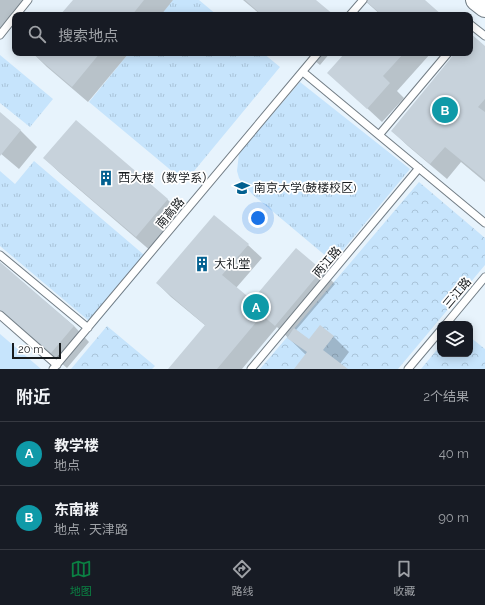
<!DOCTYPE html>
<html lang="zh">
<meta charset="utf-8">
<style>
:root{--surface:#171b24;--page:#242831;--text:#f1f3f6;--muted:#9ea1a6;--line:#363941;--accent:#0b8043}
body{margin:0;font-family:Raleway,"Noto Sans SC",sans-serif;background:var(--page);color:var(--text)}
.controls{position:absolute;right:12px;bottom:12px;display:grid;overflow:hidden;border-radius:8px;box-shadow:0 2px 10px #0003}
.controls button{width:36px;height:36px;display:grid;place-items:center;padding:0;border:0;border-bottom:1px solid var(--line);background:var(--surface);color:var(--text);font:20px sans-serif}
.scale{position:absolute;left:12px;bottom:10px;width:49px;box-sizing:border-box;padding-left:4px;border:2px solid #171b1e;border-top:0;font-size:11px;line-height:14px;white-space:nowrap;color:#171b1e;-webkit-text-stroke:3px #fff;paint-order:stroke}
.you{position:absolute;left:258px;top:218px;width:14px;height:14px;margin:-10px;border:3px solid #fff;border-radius:50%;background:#1a73e8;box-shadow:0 0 0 6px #1a73e833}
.badge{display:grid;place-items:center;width:26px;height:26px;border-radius:50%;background:var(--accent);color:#fff;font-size:13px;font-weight:700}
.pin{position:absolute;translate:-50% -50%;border:2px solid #fff;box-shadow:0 1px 4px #0006}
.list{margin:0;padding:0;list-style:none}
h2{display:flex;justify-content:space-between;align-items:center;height:52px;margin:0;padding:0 16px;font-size:17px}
h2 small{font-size:13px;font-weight:400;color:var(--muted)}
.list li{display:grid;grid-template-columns:26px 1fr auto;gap:12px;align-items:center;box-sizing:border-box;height:64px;padding:0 16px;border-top:1px solid var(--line)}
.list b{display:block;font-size:15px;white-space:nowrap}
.list p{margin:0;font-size:13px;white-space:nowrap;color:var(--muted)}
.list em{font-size:13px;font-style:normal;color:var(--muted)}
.icon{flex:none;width:22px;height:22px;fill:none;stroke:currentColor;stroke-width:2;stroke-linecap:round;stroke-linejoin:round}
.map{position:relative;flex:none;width:485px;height:369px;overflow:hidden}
.search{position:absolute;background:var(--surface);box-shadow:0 2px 10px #0003;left:12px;right:12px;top:12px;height:44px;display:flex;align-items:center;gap:10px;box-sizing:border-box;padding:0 14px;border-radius:8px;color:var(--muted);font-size:15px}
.sheet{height:180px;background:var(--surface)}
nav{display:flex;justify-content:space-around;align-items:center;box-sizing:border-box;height:56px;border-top:1px solid var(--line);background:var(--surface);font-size:11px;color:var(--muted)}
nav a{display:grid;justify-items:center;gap:2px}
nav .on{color:var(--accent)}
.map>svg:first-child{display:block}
.grass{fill:url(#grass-tufts)}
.forest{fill:url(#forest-crowns)}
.garden{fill:#c6e4fc}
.shadow{fill:#0003}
.building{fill:#c7d2db}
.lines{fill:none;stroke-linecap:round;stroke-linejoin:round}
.lane-casing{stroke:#727d85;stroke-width:9}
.secondary-casing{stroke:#727d85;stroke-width:22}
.lane{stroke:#fff;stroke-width:7}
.secondary{stroke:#fff;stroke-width:20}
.labels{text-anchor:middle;stroke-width:3.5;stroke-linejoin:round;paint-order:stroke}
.poi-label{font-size:12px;fill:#171b1e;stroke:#fff;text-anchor:start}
.street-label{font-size:12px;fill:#171b1e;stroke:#fff}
</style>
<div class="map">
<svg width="485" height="369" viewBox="0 0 485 369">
<defs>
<pattern id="grass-tufts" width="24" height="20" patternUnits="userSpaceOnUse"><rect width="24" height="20" fill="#c6e4fc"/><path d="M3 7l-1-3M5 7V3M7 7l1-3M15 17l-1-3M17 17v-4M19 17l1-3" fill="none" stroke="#a9c3d8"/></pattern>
<pattern id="forest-crowns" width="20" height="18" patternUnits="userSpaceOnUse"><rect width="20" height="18" fill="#c6e4fc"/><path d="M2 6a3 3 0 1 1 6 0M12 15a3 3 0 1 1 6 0" fill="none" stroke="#a9c3d8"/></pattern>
</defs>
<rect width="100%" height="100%" fill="#e7f3fc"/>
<path class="grass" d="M173,0H199L217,15H161Z
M129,53H263L280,67L185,182L89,102Z
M0,55L53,99L30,127L0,103Z
M300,82L410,169L333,262L253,195L243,184L239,178L237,171L239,153Z
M34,161L150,260L95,326L0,246V171L15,184Z"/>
<path class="forest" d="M419,182L485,238V265L398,369H260Z
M107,326L155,366L152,369H71Z
M470,337L485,349V369H421L440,346V354H470Z"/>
<path class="garden" d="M0,334L41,369H0Z"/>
<path class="shadow" d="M0,0H25L0,33Z
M74,0H173L161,15H61Z
M243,0H315L332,15H261Z
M364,0H424L440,15H381Z
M470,37L485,47V182L461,162L447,179L408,146L392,131L457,53H470Z
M33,53H129L88,102L47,67Z
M305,53H330L320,65Z
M347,53H431L397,91L404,98L382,122L329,73Z
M0,114L21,131L37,147L19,169L0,153Z
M44,158L167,199L183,215L152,252L60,173Z
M248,245L262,258L236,288L252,301L296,249L322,271L335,284L296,330L309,340L333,336L349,352L340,364L347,369H295L306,355L277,327L242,369H170L206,326L171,297L157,283Z
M0,263L74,326L89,342L67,368L0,311Z"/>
<path class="building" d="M73,0H144L132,15H60Z
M245,0H316L334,15H262Z
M368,0H425L442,15H382L367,2Z
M470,33L485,46V99L478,107L485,112V180L445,147L430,164L391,131L455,53H470Z
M32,53H100L72,87Z
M345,53H404L383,76L390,83L367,109L327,73Z
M0,112L21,130L0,156Z
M76,120L168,199L136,237L43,158Z
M214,215L249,244L222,275L252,300L296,248L322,270L275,326L262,315L217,369H168L205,325L156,283Z
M0,262L74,326L51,353L0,310Z
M320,325L334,336L323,350L348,369H294L307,352L287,338L294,328L309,339Z"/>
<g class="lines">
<defs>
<path id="lane" d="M16,15L28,0
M350,15L363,0
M470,26L471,25L485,36
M0,35L15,16
M303,72L485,223
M379,135L448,53
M0,255L88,328
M0,315L57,365
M446,324L485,277
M53,369L318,53
M251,369L419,168
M408,369L440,331"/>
<path id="secondary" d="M476,0L485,7"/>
</defs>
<use href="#lane" class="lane-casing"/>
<use href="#secondary" class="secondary-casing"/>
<use href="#lane" class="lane"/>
<use href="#secondary" class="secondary"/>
</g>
<defs>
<symbol id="building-bare" viewBox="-9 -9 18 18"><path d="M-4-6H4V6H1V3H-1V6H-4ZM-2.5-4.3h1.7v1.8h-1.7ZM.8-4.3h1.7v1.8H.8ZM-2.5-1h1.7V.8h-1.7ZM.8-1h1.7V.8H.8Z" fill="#026090" stroke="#fff" stroke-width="2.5" paint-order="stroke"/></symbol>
<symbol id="university-bare" viewBox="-9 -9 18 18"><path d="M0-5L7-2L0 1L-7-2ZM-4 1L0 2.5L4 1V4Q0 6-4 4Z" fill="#026090" stroke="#fff" stroke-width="2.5" paint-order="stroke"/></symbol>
</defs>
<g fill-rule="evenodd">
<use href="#building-bare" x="95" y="167" width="22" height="22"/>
<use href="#university-bare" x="231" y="177" width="22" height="22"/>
<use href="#building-bare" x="191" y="253" width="22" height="22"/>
</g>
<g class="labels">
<g class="poi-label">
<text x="118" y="182">西大楼（数学系）</text>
<text x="254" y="192">南京大学(鼓楼校区)</text>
<text x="214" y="268">大礼堂</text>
</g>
<g class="street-label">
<text transform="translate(170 213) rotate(-50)" y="4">南高路</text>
<text transform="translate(327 262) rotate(-50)" y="4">两江路</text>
<text transform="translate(457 293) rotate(-50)" y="4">三江路</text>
</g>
</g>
</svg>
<div class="controls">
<button><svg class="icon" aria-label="layers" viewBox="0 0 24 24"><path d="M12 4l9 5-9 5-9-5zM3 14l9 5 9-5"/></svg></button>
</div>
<div class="scale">20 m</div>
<div class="you"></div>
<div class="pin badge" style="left:256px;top:307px;background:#0f9aa8">A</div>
<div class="pin badge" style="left:445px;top:110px;background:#0f9aa8">B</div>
<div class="search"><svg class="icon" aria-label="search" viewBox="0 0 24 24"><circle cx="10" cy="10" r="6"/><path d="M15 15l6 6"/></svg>搜索地点</div>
</div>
<section class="sheet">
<h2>附近<small>2个结果</small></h2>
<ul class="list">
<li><span class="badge" style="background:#0f9aa8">A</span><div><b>教学楼</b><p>地点</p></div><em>40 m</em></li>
<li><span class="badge" style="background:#0f9aa8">B</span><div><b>东南楼</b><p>地点 · 天津路</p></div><em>90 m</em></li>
</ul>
</section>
<nav>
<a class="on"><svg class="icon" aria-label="map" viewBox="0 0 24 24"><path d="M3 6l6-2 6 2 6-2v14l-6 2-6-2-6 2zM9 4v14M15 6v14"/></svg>地图</a>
<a><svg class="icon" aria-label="directions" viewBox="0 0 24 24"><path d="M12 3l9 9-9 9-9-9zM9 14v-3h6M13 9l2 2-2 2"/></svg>路线</a>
<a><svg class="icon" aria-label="saved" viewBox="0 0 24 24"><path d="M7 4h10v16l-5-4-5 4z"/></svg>收藏</a>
</nav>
